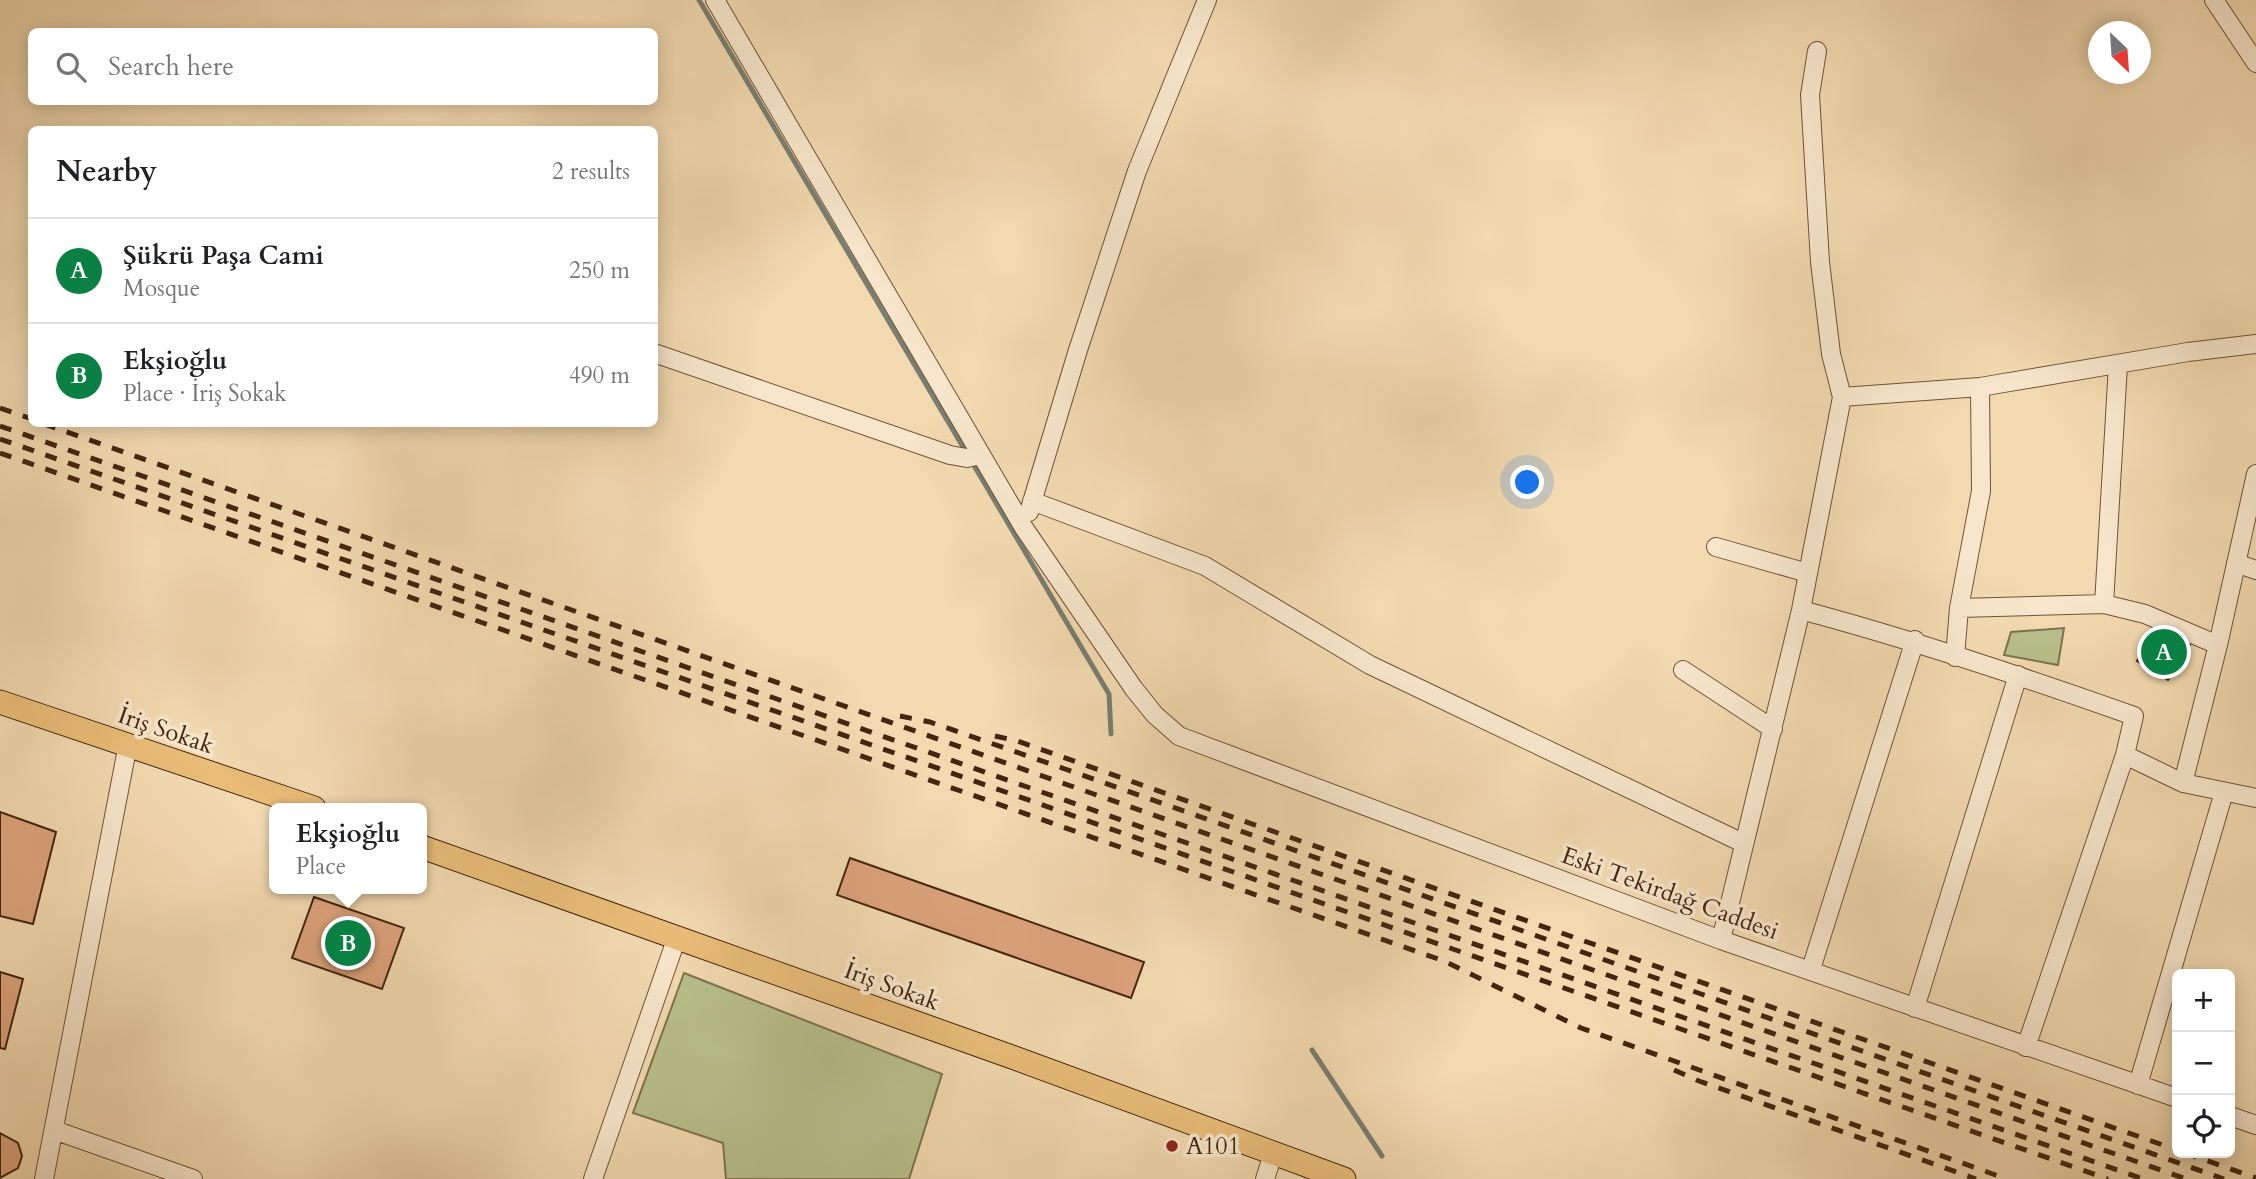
<!DOCTYPE html>
<meta charset="utf-8">
<style>
:root{--surface:#fff;--page:#f2f2f2;--text:#202124;--muted:#757577;--line:#e0e0e0;--accent:#0b8043}
body{margin:0;font-family:Cardo,serif;background:var(--page);color:var(--text)}
.controls{position:absolute;right:21px;bottom:21px;display:grid;overflow:hidden;border-radius:10px;box-shadow:0 4px 18px #0003}
.controls button{width:63px;height:63px;display:grid;place-items:center;padding:0;border:0;border-bottom:2px solid var(--line);background:var(--surface);color:var(--text);font:35px sans-serif}
.compass{position:absolute;left:2088px;top:21px;width:63px;height:63px;border-radius:50%;background:var(--surface);box-shadow:0 4px 18px #0003;rotate:155deg}
.you{position:absolute;left:1528px;top:483px;width:24px;height:24px;margin:-18px;border:5px solid #fff;border-radius:50%;background:#1a73e8;box-shadow:0 0 0 10px #1a73e833}
.badge{display:grid;place-items:center;width:46px;height:46px;border-radius:50%;background:var(--accent);color:#fff;font-size:23px;font-weight:700}
.pin{position:absolute;translate:-50% -50%;border:4px solid #fff;box-shadow:0 2px 7px #0006}
.popup{position:absolute;left:269px;top:803px;width:158px;height:91px;box-sizing:border-box;display:grid;place-content:center;border-radius:10px;background:var(--surface);filter:drop-shadow(0 2px 5px #0005);font-size:23px;white-space:nowrap;color:var(--muted)}
.popup b{font-size:26px;color:var(--text)}
.popup::after{content:'';position:absolute;left:50%;top:100%;margin-left:-14px;border:14px solid transparent;border-top-color:var(--surface)}
.list{margin:0;padding:0;list-style:none}
h2{display:flex;justify-content:space-between;align-items:center;height:91px;margin:0;padding:0 28px;font-size:30px}
h2 small{font-size:23px;font-weight:400;color:var(--muted)}
.list li{display:grid;grid-template-columns:46px 1fr auto;gap:21px;align-items:center;box-sizing:border-box;height:105px;padding:0 28px;border-top:2px solid var(--line)}
.list b{display:block;font-size:26px;white-space:nowrap}
.list p{margin:0;font-size:23px;white-space:nowrap;color:var(--muted)}
.list em{font-size:23px;font-style:normal;color:var(--muted)}
.icon{flex:none;width:38px;height:38px;fill:none;stroke:currentColor;stroke-width:2;stroke-linecap:round;stroke-linejoin:round}
.map{position:relative;flex:none;width:2256px;height:1179px;overflow:hidden}
.search{position:absolute;background:var(--surface);box-shadow:0 4px 18px #0003;left:28px;top:28px;width:630px;height:77px;display:flex;align-items:center;gap:18px;box-sizing:border-box;padding:0 24px;border-radius:10px;color:var(--muted);font-size:26px}
.panel{position:absolute;background:var(--surface);box-shadow:0 4px 18px #0003;left:28px;top:126px;width:630px;height:301px;border-radius:10px}
.map>svg:first-child{display:block}
.green{fill:#b8c08c;stroke:#7e724e;stroke-width:2}
.lines{fill:none;stroke-linecap:round;stroke-linejoin:round}
.stream{stroke:#797e70;stroke-width:5}
.building{fill:#dca37c;stroke:#44250f;stroke-width:2}
.minor-casing{stroke:#705237;stroke-width:20}
.major-casing{stroke:#44250f;stroke-width:25}
.minor{stroke:#f7e6cb;stroke-width:18}
.major{stroke:#e9bc78;stroke-width:23}
.rail{stroke:#44250f;stroke-width:5;stroke-dasharray:12 12;stroke-linecap:butt}
.poi-dot{fill:#8f2418;stroke:#f7e6cb;stroke-width:2.5}
.labels{text-anchor:middle;stroke-width:7;stroke-linejoin:round;paint-order:stroke}
.street-label{font-size:24px;fill:#44250f;stroke:#f7e6cb}
.poi-label{font-size:24px;fill:#44250f;stroke:#f7e6cb;text-anchor:start}
</style>
<div class="map">
<svg width="2256" height="1179" viewBox="0 0 2256 1179">
<rect width="100%" height="100%" fill="#f2d9af"/>
<filter id="stains"><feTurbulence type="fractalNoise" baseFrequency=".00286" numOctaves="4"/><feColorMatrix values="0 0 0 0 .2 0 0 0 0 .09 0 0 0 0 .02 0 0 0 .5 -.17"/></filter>
<radialGradient id="worn" r=".72"><stop offset=".6" stop-color="#630" stop-opacity="0"/><stop offset="1" stop-color="#630" stop-opacity=".3"/></radialGradient>
<path class="green" d="M2064,628L2058,665L2004,655L2011,632Z
M684,973L942,1074L909,1179H726L723,1143L633,1113Z"/>
<g class="lines">
<path class="stream" d="M699,0L1109,694L1111,734
M1312,1050L1382,1156"/>
</g>
<path class="building" d="M2156,631L2190,645L2168,680L2137,661Z
M0,812L56,832L33,924L0,916Z
M850,858L1144,962L1131,998L837,895Z
M314,897L404,928L382,989L292,958Z
M0,972L23,979L5,1049L0,1048Z
M0,1133L18,1143L22,1156L18,1168L0,1178Z"/>
<g class="lines">
<defs>
<path id="minor" d="M715,0L1024,528L1134,689L1155,715L1179,736L1721,940L2177,1098
M2214,0L2256,63
M654,353L950,455L967,458L981,455
M1842,397L1980,387L2188,352L2256,344
M1032,501L1205,566L1370,665L1743,843
M1029,512L1078,350L1137,171L1207,0
M1716,547L1808,573
M2236,563L2256,570
M2104,604L2118,365
M1959,608L2104,604L2145,614L2218,645
M1801,610C1914,640 2024,677 2134,716L2125,755L2026,1047
M1955,657L1959,608L1981,491L1980,387
M1683,670L1773,729
M2125,755L2183,783L2256,798
M2183,783L2218,645L2256,474
M1721,940L1801,610L1842,397L1831,354L1820,262L1810,95L1817,51
M1811,969L1915,640
M1915,1008L2018,675
M2138,1085L2224,792
M2230,1116L2256,1125
M54,1130L193,1179
M44,1179L128,744
M593,1179L677,937
M1265,1179L1273,1154"/>
<path id="major" d="M0,702L314,808
M422,847L1012,1057L1344,1179"/>
</defs>
<use href="#minor" class="minor-casing"/>
<use href="#major" class="major-casing"/>
<use href="#minor" class="minor"/>
<use href="#major" class="major"/>
<path class="rail" d="M0,408L32,419
M44,424L2186,1179
M0,426L2143,1179
M0,439L2108,1179
M0,453L1444,961L1581,1028L2007,1179
M900,716L930,722L1065,769L2224,1179
M995,736L1017,741L2177,1150
M1674,1070L1699,1081L1976,1179
M2185,1153L2256,1178"/>
</g>
<circle class="poi-dot" cx="1172" cy="1146" r="7"/>
<g class="labels">
<g class="street-label">
<text transform="translate(166 730) rotate(19)" y="8">İriş Sokak</text>
<text transform="translate(1670 893) rotate(20)" y="8">Eski Tekirdağ Caddesi</text>
<text transform="translate(892 986) rotate(20)" y="8">İriş Sokak</text>
</g>
<g class="poi-label">
<text x="1186" y="1154">A101</text>
</g>
</g>
<rect width="100%" height="100%" filter="url(#stains)"/>
<rect width="100%" height="100%" fill="url(#worn)"/>
</svg>
<div class="controls">
<button>+</button>
<button>−</button>
<button><svg class="icon" aria-label="locate" viewBox="0 0 24 24"><circle cx="12" cy="12" r="6"/><path d="M12 2v4M12 18v4M2 12h4M18 12h4"/></svg></button>
</div>
<svg class="compass" viewBox="-18 -18 36 36"><path d="M0-13l5 13h-10z" fill="#e53935"/><path d="M0 13l5-13h-10z" fill="#757577"/></svg>
<div class="you"></div>
<div class="pin badge" style="left:2164px;top:652px">A</div>
<div class="pin badge" style="left:348px;top:943px">B</div>
<div class="popup"><b>Ekşioğlu</b>Place</div>
<div class="search"><svg class="icon" aria-label="search" viewBox="0 0 24 24"><circle cx="10" cy="10" r="6"/><path d="M15 15l6 6"/></svg>Search here</div>
<section class="panel">
<h2>Nearby<small>2 results</small></h2>
<ul class="list">
<li><span class="badge">A</span><div><b>Şükrü Paşa Cami</b><p>Mosque</p></div><em>250 m</em></li>
<li><span class="badge">B</span><div><b>Ekşioğlu</b><p>Place · İriş Sokak</p></div><em>490 m</em></li>
</ul>
</section>
</div>
